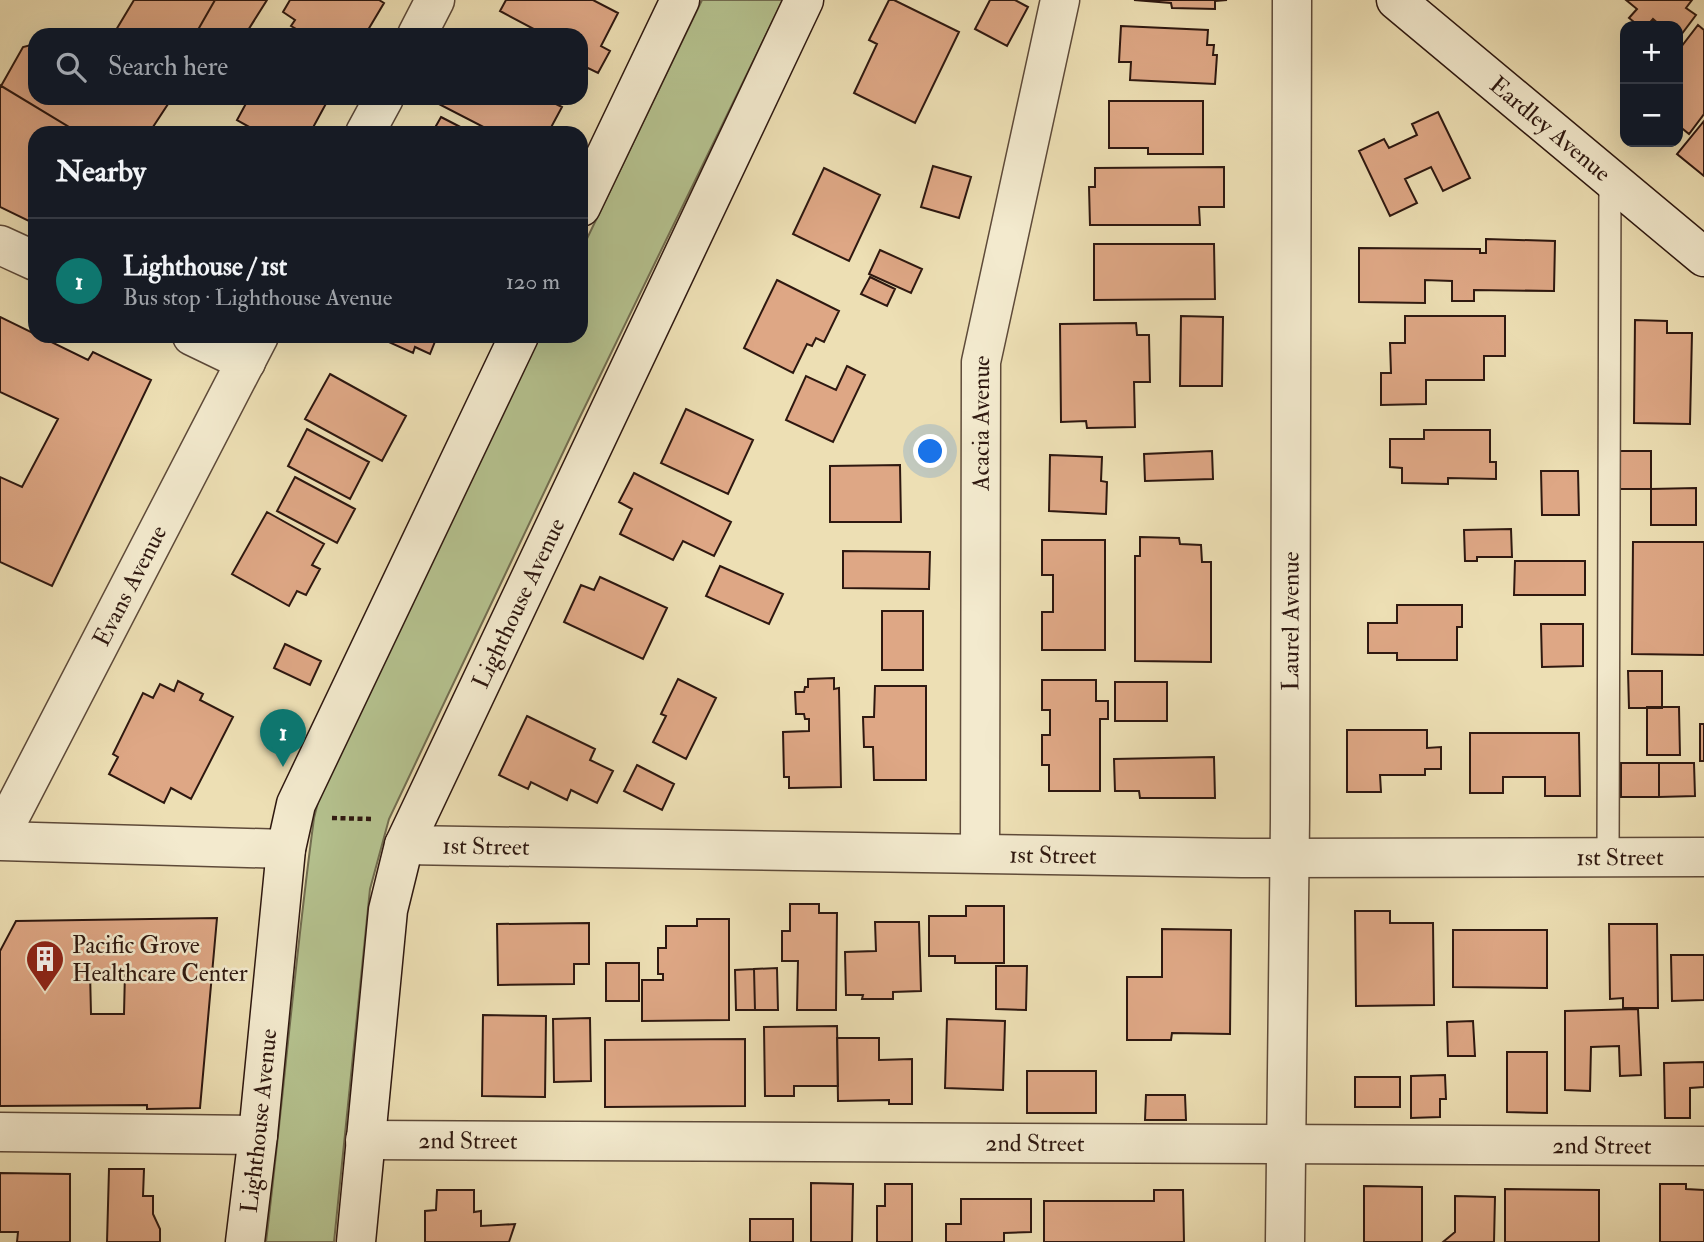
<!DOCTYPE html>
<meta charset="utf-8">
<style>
:root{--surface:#171b24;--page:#20242c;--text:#f1f3f6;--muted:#9ea1a6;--line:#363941;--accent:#0f766e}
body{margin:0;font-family:"IM FELL Double Pica",serif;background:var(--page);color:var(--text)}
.controls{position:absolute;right:21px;top:21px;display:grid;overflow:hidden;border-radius:14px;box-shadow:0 7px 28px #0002}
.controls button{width:63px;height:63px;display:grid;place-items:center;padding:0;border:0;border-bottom:2px solid var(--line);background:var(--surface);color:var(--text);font:35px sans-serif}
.you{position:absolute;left:931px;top:452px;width:24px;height:24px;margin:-18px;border:5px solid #fff;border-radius:50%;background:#1a73e8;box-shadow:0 0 0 10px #1a73e833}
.badge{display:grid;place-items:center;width:46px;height:46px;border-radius:50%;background:var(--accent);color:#fff;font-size:23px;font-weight:700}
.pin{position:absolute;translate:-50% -58px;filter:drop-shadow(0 2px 4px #0008)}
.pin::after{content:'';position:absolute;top:37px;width:24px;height:21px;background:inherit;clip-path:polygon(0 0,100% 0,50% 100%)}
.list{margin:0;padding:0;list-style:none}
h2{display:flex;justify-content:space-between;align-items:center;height:91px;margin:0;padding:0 28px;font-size:30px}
h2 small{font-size:23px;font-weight:400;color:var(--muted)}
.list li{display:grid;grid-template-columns:46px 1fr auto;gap:21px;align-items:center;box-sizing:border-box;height:126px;padding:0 28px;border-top:2px solid var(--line)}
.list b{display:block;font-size:26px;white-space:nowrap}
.list p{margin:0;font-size:23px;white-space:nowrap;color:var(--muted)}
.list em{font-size:23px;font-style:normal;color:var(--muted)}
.icon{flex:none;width:38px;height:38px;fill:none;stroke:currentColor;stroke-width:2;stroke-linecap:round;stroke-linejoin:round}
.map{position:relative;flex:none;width:1704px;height:1242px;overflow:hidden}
.search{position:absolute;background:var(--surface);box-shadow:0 7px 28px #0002;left:28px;top:28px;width:560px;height:77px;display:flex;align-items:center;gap:18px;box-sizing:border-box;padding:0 24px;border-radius:21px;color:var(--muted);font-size:26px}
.panel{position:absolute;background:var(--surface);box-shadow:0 7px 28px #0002;left:28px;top:126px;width:560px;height:217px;border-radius:21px}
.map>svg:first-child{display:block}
.green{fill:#b5c28f;stroke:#726d50;stroke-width:2}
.building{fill:#dea785;stroke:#2e1810;stroke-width:2;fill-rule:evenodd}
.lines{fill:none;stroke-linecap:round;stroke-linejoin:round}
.service-casing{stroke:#5e4a39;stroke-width:24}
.minor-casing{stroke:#5e4a39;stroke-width:41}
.secondary-casing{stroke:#2e1810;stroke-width:41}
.path{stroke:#2e1810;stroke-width:4.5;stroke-dasharray:5 3.5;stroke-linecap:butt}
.service{stroke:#f3eace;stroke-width:21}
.minor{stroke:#f3eace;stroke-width:38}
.secondary{stroke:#f3eace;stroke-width:38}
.labels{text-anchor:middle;stroke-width:5;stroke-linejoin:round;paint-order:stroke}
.street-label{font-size:24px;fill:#2e1810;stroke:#f3eace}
.poi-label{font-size:24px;fill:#2e1810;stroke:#f3eace;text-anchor:start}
</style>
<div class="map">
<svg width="1704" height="1242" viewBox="0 0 1704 1242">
<rect width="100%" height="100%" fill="#eddfb4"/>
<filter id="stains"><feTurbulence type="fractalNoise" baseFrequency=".00286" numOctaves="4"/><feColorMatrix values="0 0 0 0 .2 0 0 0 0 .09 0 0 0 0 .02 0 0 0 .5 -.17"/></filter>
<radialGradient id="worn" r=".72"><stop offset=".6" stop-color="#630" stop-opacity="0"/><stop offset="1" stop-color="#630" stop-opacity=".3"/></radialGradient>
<path class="green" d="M702,0H783L577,423L389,819L370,889L334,1242H266C283,1101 295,959 314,818L318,802L356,718L540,336H581V251Z"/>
<path class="building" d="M134,0H215L195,35H113Z
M215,0H267L245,35H195Z
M290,0H379L384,3L365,35H307L291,26L295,20L283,12Z
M506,0H593L618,13L601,46L610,51L598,73L588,68L581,80V35H545L500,11Z
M889,0H894L959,32L915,123L854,93L877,44L869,40Z
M990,0H1015L1028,7L1007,46L975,29Z
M1134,0H1227L1215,1V9L1172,8L1171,3Z
M1626,0H1692L1686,8L1696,15L1678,39V26H1661L1653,19L1647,26H1639L1629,18L1637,9Z
M1698,25L1704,30V114L1689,134L1678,125V51Z
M1121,26L1208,30L1207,45H1214L1213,55H1217L1215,84L1130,80L1131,62H1119Z
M84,31L91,35H68Z
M35,44V98H172L149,133H79L1,86L23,47Z
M0,85L79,133H35V224L0,207Z
M249,98H324L328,100L310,133H260L237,120Z
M433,98H544L562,107L548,133H495L431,100Z
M1109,101H1203V154H1148V148H1109Z
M1438,112L1470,178L1443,191L1431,167L1405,179L1417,203L1390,216L1359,151L1384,139L1389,148L1417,135L1412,124Z
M441,117L472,133H432Z
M1704,121V176L1677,154Z
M933,166L971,177L959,218L921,207Z
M1224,167V207H1199L1200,225H1090L1089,187H1095V168Z
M824,168L880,195L849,261L793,234Z
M1486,239L1555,241L1554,291L1474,290V301H1452V281L1425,280V303L1359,302V248L1480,249V253H1486Z
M1094,244H1214L1215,299L1094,300Z
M880,250L922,269L911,293L869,274Z
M870,277L895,289L887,306L861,294Z
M777,280L839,311L824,342L816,338L812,346L807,344L793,373L744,348Z
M1181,316L1223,317L1222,386H1180Z
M1405,316H1505V356H1484V380H1426V404L1381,405V373H1391L1390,343H1405Z
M0,317L88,360L93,352L151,380L52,586L0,562V477L22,487L58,419L0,392Z
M1635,320L1667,321V333H1692L1690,424L1634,423Z
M1136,323L1137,335H1149L1150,382H1134L1135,427L1087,428L1086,421L1061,422L1060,324Z
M383,336H430L436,339L430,354L415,347L413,353L382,339Z
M847,366L865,375L833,442L786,420L806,376L836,390Z
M330,374L406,416L382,461L305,419Z
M686,409L753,440L728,494L661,463Z
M307,429L369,462L350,499L288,466Z
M1424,430H1490V462H1496V479L1448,478V484L1402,483V468L1390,467V439H1424Z
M1212,451L1213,479L1145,481L1144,454Z
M1617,451H1651V489H1617Z
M1050,455L1102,457L1101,481L1107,482L1106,514L1049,511Z
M900,465L901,522H830V466Z
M1541,471H1578L1579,515H1542Z
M634,473L731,522L714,556L683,541L673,560L620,534L632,509L619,502Z
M295,477L355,509L337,543L277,511Z
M1696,488V525H1651V489Z
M267,512L324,544L312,565L320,569L306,595L297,591L289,606L232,574Z
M1511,529L1512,557H1477V561H1465L1464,530Z
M1140,537L1179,538L1180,544L1201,545L1202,562H1211V662L1135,661V556H1140Z
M1042,540H1105V650H1042V612H1053V575H1042Z
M1633,542H1704V655L1632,654Z
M843,551L930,552L929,589L843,588Z
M1515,561H1585V595H1514Z
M720,566L783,594L769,624L706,596Z
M600,577L667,608L643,659L564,622L581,585L594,590Z
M1397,605H1462V627H1457V660H1397V653H1368V623H1397Z
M882,611H923V670H882Z
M1541,624H1583V666L1542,667Z
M285,644L321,661L310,685L274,668Z
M1628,671H1662V708H1629Z
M834,678V689L839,688L841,787L789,788V777H784L783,732L809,731V719H805L804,714H796L795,692H804L805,687H808V679Z
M678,679L716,698L686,759L653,742L666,716L661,714Z
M1042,680H1096V701H1108V719H1100V791H1049V765H1042V735H1050V710H1042Z
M178,681L203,694L200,700L233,717L191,799L171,788L164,803L109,774L118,757L113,754L143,693L153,698L160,684L174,691Z
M1115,682H1167V721H1115Z
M875,686H926V780H874L873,747H864L863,717H874Z
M1647,707H1679L1680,755H1647Z
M527,716L595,749L590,760L613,771L597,803L571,790L567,800L531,782L528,789L499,775Z
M1700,724H1704V761H1700Z
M1347,730H1427V748L1441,747V769H1425V775H1380L1381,792H1347Z
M1470,733H1579L1580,796H1545V777H1503V793H1470Z
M1214,757L1215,798H1140L1139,791H1115L1114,759Z
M1621,763H1659V797H1621Z
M1659,763H1694L1695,796L1659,797Z
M637,765L674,784L662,810L624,791Z
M790,904H819V913H837L836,1010H797L798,961H782V931H790Z
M966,906H1004V963H955V956H929V916H966Z
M1355,911H1390V923H1433L1434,1005L1356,1006Z
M217,918L200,1108L147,1109V1105L0,1106V951L16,921ZM125,971L124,1014H91L90,972Z
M697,919H729V1020L642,1021V980H663V974H658V948H666V926H697Z
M875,922H919L921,991L893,992V999H862L863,995H846L845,952L876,951Z
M589,923V964H574V984L498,985L497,924Z
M1609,924H1657L1658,1008H1623V998L1610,999Z
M1162,929L1231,930L1230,1034L1172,1033L1171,1040H1127V977H1162Z
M1453,930H1547V988L1453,987Z
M1671,955H1704V1000L1672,1001Z
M606,963H639V1001H606Z
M996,966H1027L1026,1010L996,1009Z
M777,968L778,1010H755L754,969Z
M754,969L755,1010H736L735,970Z
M1638,1009L1641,1075L1620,1076L1619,1046L1591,1047L1590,1091L1565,1090V1011Z
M483,1015L546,1016L545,1097L482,1096Z
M590,1018L591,1081L554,1082L553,1019Z
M947,1019L1005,1021L1003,1090L945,1088Z
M1473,1021L1475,1056H1448L1447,1022Z
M837,1026L838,1086H794V1096H765L764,1027Z
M837,1038H879V1060L912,1059V1104H889V1100L838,1101Z
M745,1039V1106L605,1107V1040Z
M1507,1052H1547V1113L1507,1112Z
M1704,1062V1087L1690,1088V1118H1665L1664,1063Z
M1027,1071H1096V1113H1027Z
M1445,1075L1446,1099H1440V1117L1411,1118V1076Z
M1355,1077H1400V1107H1355Z
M1146,1095H1185L1186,1120H1145Z
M109,1169H144L143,1196H153V1214L160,1229V1242H107Z
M0,1173L70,1174V1242H17L18,1232H0Z
M811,1183L853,1184L852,1242H811Z
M885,1184H912V1242H877V1206H885Z
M1660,1184H1686V1189L1704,1190V1242H1660Z
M1364,1186L1422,1187V1242H1364Z
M1505,1189L1599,1190V1242H1505Z
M437,1190H474V1212L481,1211V1226L515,1224L509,1242H425V1211L436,1210Z
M1154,1190H1183L1184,1242H1044V1201H1154Z
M1455,1196L1495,1197L1494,1242H1443L1455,1232Z
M961,1199H1031V1232L1004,1233V1242H946V1224H961Z
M750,1219H793V1242H750Z"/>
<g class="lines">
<defs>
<path id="service" d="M1608,856L1610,178"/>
<g id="minor">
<path d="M417,35L435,0"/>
<path d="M365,133L384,98"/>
<path d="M0,245L35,261"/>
<path d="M192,336L246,362"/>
<path id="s1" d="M0,836L259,336"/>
<path d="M0,841L286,849"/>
<path id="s2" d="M404,845L1242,858L1704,857"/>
<path id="s3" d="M980,853L981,362L1060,0"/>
<path d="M0,1132L258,1135"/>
<path id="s4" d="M365,1140L1704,1146"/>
<path id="s5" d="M1285,1242L1290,819L1292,0"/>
</g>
<g id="secondary">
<path id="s6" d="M1396,0L1704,257"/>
<path d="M581,207L680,0"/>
<path id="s7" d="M245,1242L258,1135L286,849L296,804L519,336"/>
<path id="s8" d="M356,1242L388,910L404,845L804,0"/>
</g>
</defs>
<use href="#service" class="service-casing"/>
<use href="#minor" class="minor-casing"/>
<use href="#secondary" class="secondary-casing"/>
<path class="path" d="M332,818L372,819"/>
<use href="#service" class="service"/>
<use href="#minor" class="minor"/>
<use href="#secondary" class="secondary"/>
</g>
<defs>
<symbol id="building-pin" viewBox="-11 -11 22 30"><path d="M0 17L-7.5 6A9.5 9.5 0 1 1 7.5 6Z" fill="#8f2418" stroke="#f3eace"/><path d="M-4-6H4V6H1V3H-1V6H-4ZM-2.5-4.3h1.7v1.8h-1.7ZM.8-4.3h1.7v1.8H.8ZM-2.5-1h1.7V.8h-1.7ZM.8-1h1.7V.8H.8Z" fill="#fff"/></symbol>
</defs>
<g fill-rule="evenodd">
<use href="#building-pin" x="23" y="937" width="44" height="60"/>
</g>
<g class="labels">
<g class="street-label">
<text dy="8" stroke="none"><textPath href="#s6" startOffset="201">Eardley Avenue</textPath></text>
<text dy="8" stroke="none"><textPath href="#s3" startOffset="430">Acacia Avenue</textPath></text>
<text dy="8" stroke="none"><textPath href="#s1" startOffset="282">Evans Avenue</textPath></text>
<text dy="8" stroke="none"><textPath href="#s8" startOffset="668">Lighthouse Avenue</textPath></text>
<text dy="8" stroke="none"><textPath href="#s5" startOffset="621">Laurel Avenue</textPath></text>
<text dy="8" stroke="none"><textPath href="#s2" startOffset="82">1st Street</textPath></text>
<text dy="8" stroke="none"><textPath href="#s2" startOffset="649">1st Street</textPath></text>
<text dy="8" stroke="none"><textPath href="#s2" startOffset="1216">1st Street</textPath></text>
<text dy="8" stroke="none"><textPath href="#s7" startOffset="122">Lighthouse Avenue</textPath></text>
<text dy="8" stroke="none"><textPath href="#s4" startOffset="103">2nd Street</textPath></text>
<text dy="8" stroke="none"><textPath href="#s4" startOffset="670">2nd Street</textPath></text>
<text dy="8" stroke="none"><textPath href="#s4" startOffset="1237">2nd Street</textPath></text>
</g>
<g class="poi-label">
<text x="72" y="953">Pacific Grove<tspan x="72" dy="28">Healthcare Center</tspan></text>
</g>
</g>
<rect width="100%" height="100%" filter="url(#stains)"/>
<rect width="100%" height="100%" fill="url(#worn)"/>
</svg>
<div class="controls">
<button>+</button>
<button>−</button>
</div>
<div class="you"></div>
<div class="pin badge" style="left:283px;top:767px">1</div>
<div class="search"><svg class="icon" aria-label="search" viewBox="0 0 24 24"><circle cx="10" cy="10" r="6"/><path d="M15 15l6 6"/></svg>Search here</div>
<section class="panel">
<h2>Nearby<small></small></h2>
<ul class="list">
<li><span class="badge">1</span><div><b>Lighthouse / 1st</b><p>Bus stop · Lighthouse Avenue</p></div><em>120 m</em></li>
</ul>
</section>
</div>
